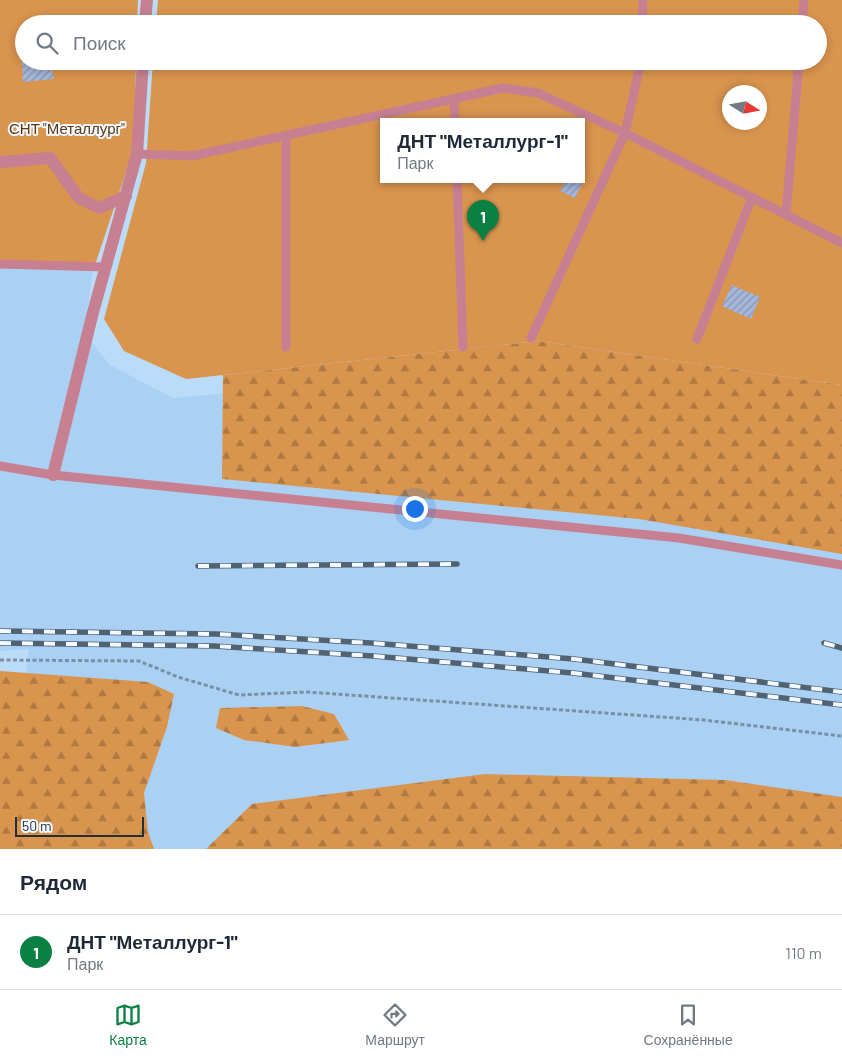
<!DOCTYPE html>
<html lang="ru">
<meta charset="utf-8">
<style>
:root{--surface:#fff;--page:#f2f2f3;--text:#1f2937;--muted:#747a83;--line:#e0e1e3;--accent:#0b8043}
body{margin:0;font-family:Barlow,sans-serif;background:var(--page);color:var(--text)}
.compass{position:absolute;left:722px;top:85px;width:45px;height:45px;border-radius:50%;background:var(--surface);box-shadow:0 2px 8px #0003;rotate:101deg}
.scale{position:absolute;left:15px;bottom:12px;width:129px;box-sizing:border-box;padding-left:5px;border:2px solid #232f3a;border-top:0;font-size:14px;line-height:18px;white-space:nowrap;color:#232f3a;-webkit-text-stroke:4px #f3f9ff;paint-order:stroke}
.you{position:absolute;left:414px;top:508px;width:18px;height:18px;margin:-12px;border:4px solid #fff;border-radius:50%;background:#1a73e8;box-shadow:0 0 0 8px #1a73e833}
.badge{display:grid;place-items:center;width:32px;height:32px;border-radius:50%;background:var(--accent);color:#fff;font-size:16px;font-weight:700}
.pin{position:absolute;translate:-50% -41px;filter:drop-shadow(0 1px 2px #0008)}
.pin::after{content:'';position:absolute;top:26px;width:18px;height:15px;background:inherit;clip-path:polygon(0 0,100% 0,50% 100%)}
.popup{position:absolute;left:380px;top:118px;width:205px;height:65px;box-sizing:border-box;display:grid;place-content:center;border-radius:0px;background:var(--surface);filter:drop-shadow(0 1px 4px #0005);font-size:16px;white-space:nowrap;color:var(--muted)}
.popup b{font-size:19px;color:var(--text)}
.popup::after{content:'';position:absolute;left:50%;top:100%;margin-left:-10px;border:10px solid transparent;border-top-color:var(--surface)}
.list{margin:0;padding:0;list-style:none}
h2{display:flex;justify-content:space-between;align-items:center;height:65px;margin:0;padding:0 20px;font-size:21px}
h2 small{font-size:16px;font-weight:400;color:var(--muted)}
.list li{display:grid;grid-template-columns:32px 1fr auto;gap:15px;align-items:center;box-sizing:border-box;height:75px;padding:0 20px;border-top:1px solid var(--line)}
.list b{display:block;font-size:19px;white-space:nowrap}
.list p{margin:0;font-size:16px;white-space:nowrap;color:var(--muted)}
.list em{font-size:16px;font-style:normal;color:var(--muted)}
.icon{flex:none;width:28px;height:28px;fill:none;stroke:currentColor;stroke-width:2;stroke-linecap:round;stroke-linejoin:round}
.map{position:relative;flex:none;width:842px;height:849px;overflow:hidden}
.search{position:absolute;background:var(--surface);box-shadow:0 2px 8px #0003;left:15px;right:15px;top:15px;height:55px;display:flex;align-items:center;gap:12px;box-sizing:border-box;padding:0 18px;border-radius:28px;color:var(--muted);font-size:19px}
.sheet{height:140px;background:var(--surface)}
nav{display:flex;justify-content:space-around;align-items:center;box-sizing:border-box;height:70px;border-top:1px solid var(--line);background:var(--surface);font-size:14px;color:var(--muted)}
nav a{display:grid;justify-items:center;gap:2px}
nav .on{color:var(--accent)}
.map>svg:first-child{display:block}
.built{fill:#aad1f3}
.green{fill:#d9944e;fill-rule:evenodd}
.forest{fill:url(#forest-firs)}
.building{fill:url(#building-hatch)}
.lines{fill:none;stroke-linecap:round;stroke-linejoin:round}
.path{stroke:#7890a4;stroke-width:3;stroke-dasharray:4 2.5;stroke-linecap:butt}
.service{stroke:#c78091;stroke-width:9}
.minor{stroke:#c78091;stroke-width:12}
.rail-casing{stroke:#516373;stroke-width:5.5}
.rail{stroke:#f3f9ff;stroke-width:4;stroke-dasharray:11;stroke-linecap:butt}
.labels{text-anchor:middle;stroke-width:4;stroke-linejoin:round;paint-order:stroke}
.park-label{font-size:15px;fill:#593816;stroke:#f3f9ff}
</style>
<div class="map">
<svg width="842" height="849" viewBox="0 0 842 849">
<defs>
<pattern id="forest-firs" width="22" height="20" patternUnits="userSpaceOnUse" patternTransform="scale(1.25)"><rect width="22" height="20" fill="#d9944e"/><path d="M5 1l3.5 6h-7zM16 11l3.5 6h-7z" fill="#b07942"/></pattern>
<pattern id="building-hatch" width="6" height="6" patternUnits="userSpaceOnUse" patternTransform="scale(1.25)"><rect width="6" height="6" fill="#a6b7da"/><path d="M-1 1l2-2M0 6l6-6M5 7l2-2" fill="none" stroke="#8795b2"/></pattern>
</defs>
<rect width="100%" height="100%" fill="#bbdcf8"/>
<path class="built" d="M0,264L49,270H93L84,333L110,365L173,398L467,371L842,405V849H3L29,649L0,651Z"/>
<path class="green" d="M0,0H138L137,24H24V61H136L134,148L94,268L0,262Z
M158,0H842V385L538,341L186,379L124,351L104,319L146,163L153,61H818V24H156ZM730,92H760V122H730ZM384,122H582V180H384Z"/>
<path class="forest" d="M538,341L842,385V554L639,519L222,479L223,375Z
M0,671L148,682L174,694L167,727L144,793L148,832L154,849H0Z
M302,706L334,714L349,740L295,747L244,740L216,728L220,708Z
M485,774L725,780L842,797V849H206L252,804Z"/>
<path class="building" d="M50,61L54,79L23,82L22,62Z
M566,180H579L583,182L575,198L560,191Z
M732,285L760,297L751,319L722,306Z"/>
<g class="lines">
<path class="path" d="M0,660L139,661L178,677L239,695L307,692L704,720L842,736"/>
<path class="service" d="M642,24L643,0
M802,24L804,0
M454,99L455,122
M286,136V347
M137,154L192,156L503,88L538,93L625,133L842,243
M457,180L463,347
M786,214L799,61
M0,264L106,267
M531,338L625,133L641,61
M697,339L752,197
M0,466L53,475L679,538L842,565"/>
<path class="minor" d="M145,24L147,0
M0,162L50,158L79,198L99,208L126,196
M53,475L92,316L137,154L143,61"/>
<defs>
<path id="rail" d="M198,566L457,564
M0,631L216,634L371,643L574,659L842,692
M0,643L214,646L373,656L573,673L842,705
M824,643L842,648"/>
</defs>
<use href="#rail" class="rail-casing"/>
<use href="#rail" class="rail"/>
</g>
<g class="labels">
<g class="park-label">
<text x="67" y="134">СНТ "Металлург"</text>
</g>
</g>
</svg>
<svg class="compass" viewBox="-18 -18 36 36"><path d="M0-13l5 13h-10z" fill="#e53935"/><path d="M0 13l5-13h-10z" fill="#747a83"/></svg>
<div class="scale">50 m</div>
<div class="you"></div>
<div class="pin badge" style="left:483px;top:241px">1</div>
<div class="popup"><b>ДНТ &quot;Металлург-1&quot;</b>Парк</div>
<div class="search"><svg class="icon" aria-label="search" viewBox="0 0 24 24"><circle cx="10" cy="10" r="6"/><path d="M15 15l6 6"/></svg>Поиск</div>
</div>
<section class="sheet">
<h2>Рядом<small></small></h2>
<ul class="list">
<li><span class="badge">1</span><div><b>ДНТ &quot;Металлург-1&quot;</b><p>Парк</p></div><em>110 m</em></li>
</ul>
</section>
<nav>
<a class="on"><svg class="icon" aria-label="map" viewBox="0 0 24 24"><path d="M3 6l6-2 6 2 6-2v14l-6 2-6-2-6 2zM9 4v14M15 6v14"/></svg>Карта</a>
<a><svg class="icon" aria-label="directions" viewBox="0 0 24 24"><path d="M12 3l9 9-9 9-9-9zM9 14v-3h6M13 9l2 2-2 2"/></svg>Маршрут</a>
<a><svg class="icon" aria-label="saved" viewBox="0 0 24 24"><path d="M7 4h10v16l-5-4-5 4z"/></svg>Сохранённые</a>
</nav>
